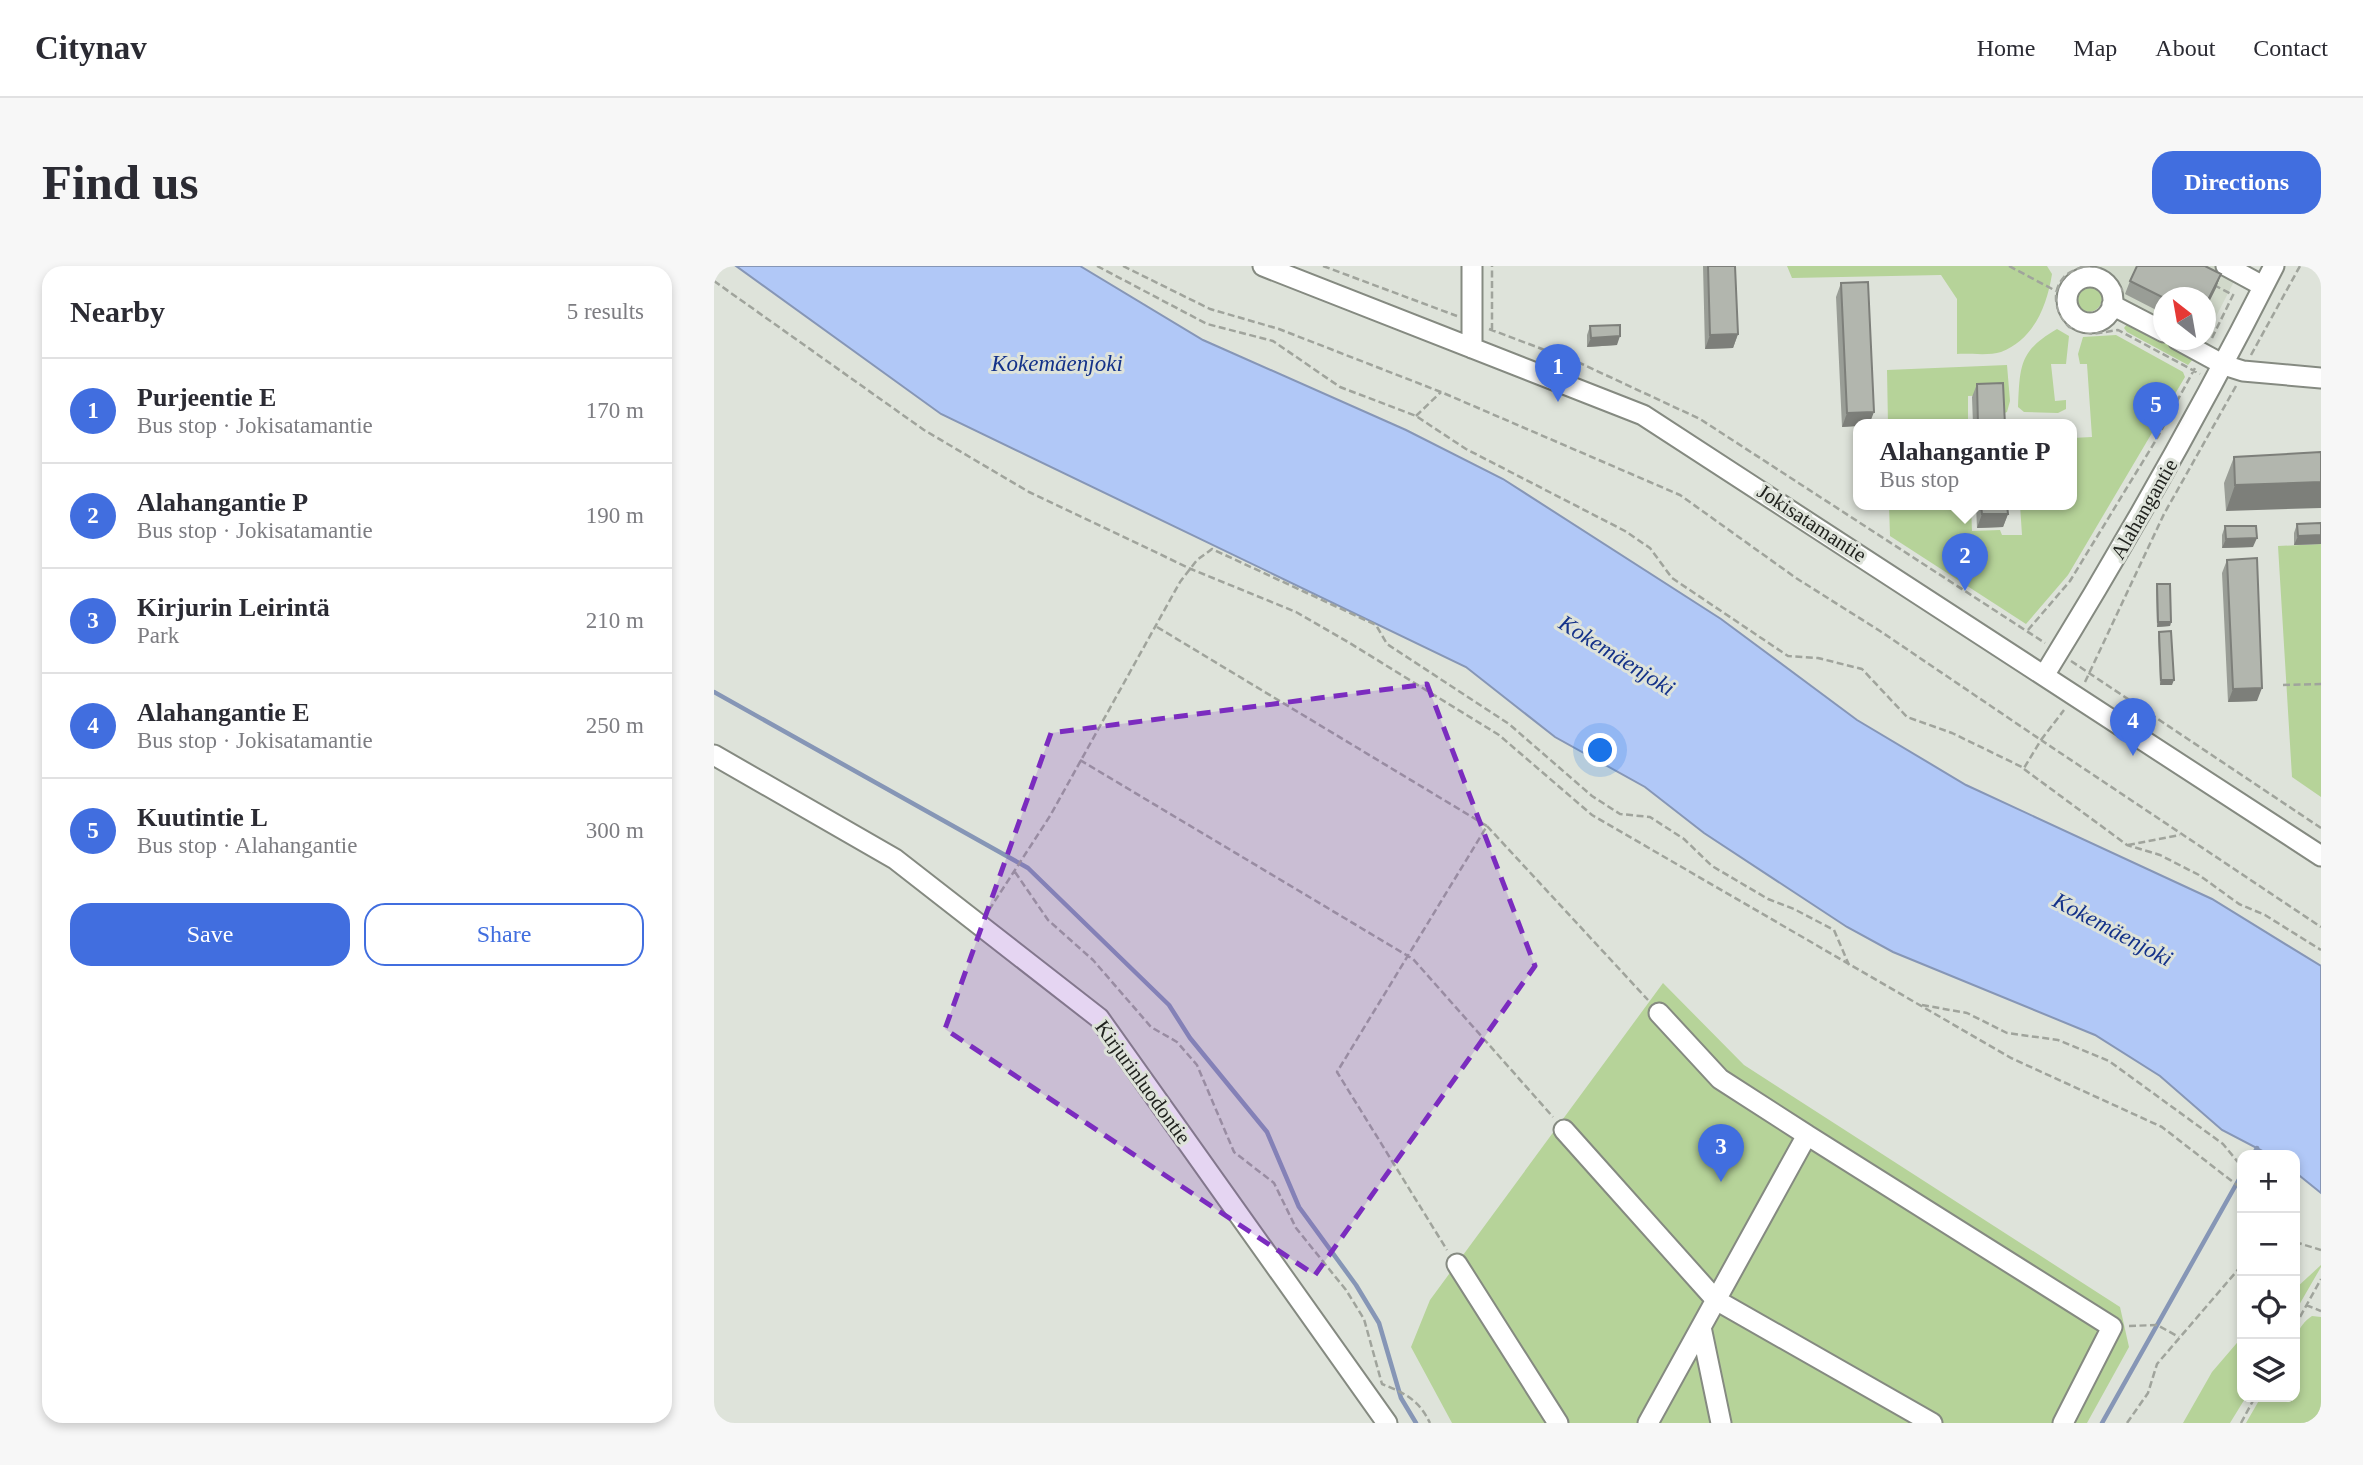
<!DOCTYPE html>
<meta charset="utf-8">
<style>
:root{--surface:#fff;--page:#f7f7f7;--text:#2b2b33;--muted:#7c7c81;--line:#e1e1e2;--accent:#416edf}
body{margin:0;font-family:"Times New Roman",serif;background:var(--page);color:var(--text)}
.controls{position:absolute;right:21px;bottom:21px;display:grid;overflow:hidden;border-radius:14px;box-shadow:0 4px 10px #0003}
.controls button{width:63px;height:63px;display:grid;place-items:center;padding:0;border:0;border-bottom:2px solid var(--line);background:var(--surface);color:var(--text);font:35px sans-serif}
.compass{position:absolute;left:1439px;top:21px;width:63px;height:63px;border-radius:50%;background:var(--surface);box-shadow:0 4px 10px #0003;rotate:329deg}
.you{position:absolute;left:887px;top:485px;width:24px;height:24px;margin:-18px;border:5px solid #fff;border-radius:50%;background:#1a73e8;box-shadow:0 0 0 10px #1a73e833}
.badge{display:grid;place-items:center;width:46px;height:46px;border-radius:50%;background:var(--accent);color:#fff;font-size:23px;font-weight:700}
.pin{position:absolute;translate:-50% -58px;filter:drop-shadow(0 2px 4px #0008)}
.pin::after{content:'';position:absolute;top:37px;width:24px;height:21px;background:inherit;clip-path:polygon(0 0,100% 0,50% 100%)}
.popup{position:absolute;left:1139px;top:153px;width:224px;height:91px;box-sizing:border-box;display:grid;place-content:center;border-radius:14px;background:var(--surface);filter:drop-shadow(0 2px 5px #0005);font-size:23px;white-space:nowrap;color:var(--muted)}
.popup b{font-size:26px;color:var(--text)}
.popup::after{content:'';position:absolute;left:50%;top:100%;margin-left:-14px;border:14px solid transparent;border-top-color:var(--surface)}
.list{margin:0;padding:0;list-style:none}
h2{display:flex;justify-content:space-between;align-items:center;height:91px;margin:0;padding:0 28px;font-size:30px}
h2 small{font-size:23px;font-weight:400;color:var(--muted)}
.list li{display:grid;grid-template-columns:46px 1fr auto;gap:21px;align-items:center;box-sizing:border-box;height:105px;padding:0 28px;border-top:2px solid var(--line)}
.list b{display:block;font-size:26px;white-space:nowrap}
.list p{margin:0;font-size:23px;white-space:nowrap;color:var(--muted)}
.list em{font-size:23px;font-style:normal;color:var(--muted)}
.actions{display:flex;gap:14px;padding:21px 28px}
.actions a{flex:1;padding:16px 0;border:2px solid var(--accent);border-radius:21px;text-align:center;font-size:24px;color:var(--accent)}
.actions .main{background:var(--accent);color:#fff}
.icon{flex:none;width:38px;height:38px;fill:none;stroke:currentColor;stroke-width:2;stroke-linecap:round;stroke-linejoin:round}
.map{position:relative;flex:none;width:1607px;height:1157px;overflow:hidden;border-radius:21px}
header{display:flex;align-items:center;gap:42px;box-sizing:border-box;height:98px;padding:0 35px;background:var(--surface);border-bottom:2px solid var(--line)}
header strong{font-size:33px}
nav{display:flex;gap:38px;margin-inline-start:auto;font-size:24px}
.intro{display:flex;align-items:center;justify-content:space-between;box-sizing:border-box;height:168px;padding:0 42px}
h1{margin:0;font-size:49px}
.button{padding:18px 32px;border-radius:21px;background:var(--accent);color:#fff;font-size:24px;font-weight:700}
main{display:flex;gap:42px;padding:0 42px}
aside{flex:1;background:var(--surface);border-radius:21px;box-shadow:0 4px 10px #0003}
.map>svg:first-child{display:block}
.built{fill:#d1d9ca}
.green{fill:#b6d399}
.water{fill:#b1c8f7;stroke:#8696b6;stroke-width:2}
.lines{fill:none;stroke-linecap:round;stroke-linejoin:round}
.stream{stroke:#8696b6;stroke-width:4.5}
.minor-casing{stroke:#858a81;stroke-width:23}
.path{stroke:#a0a49c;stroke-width:2.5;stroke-dasharray:7 3.5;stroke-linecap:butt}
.minor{stroke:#fff;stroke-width:19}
.wall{fill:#999d96}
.shaded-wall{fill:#7d7f7a}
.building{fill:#b2b6ae;stroke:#7d7f7a;stroke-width:2}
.marked{fill:#7b2cbf;fill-opacity:0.2;stroke:#7b2cbf;stroke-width:5;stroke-dasharray:14 9;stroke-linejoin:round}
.labels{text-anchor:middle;stroke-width:6;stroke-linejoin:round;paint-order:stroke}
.street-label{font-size:21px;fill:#21231f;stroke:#dee3da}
.water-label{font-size:23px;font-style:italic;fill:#143289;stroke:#dee3da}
</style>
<header>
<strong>Citynav</strong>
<nav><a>Home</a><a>Map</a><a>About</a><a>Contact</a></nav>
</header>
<div class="intro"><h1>Find us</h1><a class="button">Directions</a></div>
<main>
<aside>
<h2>Nearby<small>5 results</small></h2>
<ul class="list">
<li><span class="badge">1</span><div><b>Purjeentie E</b><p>Bus stop · Jokisatamantie</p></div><em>170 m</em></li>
<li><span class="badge">2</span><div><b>Alahangantie P</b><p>Bus stop · Jokisatamantie</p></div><em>190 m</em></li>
<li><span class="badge">3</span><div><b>Kirjurin Leirintä</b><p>Park</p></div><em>210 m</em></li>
<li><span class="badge">4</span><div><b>Alahangantie E</b><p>Bus stop · Jokisatamantie</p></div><em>250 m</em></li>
<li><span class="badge">5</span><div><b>Kuutintie L</b><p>Bus stop · Alahangantie</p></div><em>300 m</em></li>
</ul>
<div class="actions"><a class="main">Save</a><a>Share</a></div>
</aside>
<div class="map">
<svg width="1607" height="1157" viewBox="0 0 1607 1157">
<rect width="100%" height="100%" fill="#dee3da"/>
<path class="built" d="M1380,0H1528L1492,70V32H1450L1449,55L1408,33Z"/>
<path class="green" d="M1073,0H1333L1338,8C1333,40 1320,73 1287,86C1275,90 1255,87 1243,88V33L1227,9L1078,12Z
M1360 32a14 14 0 1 1 28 0a14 14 0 1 1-28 0Z
M1413,58L1473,88L1479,93L1474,99L1413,66L1410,62Z
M1343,63L1355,70L1352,98H1337L1341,135L1352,134V143L1344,147L1310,146L1304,141C1306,100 1305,85 1343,63Z
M1402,69L1469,106L1471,111L1354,309L1312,358L1176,270L1175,239H1257L1258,265L1286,264L1288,269H1308L1306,239H1358V172L1378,171L1373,98H1366L1364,88L1369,71Z
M1293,99L1296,135L1293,146L1288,148L1286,129L1254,130V159H1174L1173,104Z
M1607,278V531L1578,511L1564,280Z
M949,717L1030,799L1406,1041L1415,1081L1373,1157H738L697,1081L716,1034Z
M1607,999V1001L1581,1046V1023Z
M1598,1050L1607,1051V1157H1532L1547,1131H1581C1581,1102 1572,1067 1598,1050Z
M1528,1071V1131H1532L1516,1157H1469L1498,1106Z"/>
<path class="water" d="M22,0H366L489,74L692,164L789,213L1007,353L1143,454L1252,519L1498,633L1607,700V927L1581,906V889H1556L1508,864L1446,810L1381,769L1179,686L1133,661L990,567L931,521L841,471L752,401L227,148Z"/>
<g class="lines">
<path class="stream" d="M0,426L314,602L455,739L476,772L553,866L585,941L642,1019L665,1057L687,1132L702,1157
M1539,889L1543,882
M1388,1157L1528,908"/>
<defs>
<path id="minor" d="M549,0L929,149L1607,590
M1512,0L1549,20
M1353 34a23 23 0 1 1 46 0a23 23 0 1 1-46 0Z
M1398,39L1450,66
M1464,74L1510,99L1529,105L1607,112
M758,82V0
M1331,408C1413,275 1489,140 1560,0
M0,489L181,593L385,752L673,1157
M945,747L1006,813L1093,869
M850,864L1002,1034L1218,1157
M743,998L844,1157
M987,1061L1007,1157
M934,1157L1093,869L1398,1061L1349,1157"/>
</defs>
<use href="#minor" class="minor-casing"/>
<path class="path" d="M383,0L493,58L559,75L626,121L702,150L752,183L911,265L936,282L958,312L1074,390L1104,392L1148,403L1193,451L1238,467L1310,502L1327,474L1607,661
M409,0L496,43L565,63L727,126L966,229L1082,312L1166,365L1327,474L1350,444
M609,0L743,50
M1295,0L1342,25
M1369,0C1365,3 1355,5 1350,11C1336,27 1342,47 1355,61L1379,68L1404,64L1486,108
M1369,1L1387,3L1409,25
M0,15L210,164L315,226L477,303L582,346L634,376L785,469L878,549L1297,792L1448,861L1528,923
M1500,19L1519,29
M775,63L868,98L986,153L1331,377
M778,64V0
M1498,72L1521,25
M1537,89L1586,0
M702,150L727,126
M443,361L773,560L623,806L733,984
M1314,364L1356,315L1442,174L1481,102
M1357,395L1607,562
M1371,416L1450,248L1522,120
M1569,419L1607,418
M366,494L699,693L839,851
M1310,503L1413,579L1446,589L1485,609L1525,638L1551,649L1607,684
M773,560L934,734
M1414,579L1466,569
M301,606L334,654L379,694L437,761L463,776L483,799L520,886L560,917L582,962L632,1024L650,1053L668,1118C691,1127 705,1134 716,1157
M275,644L336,550L466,316L483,294L498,283L662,359L673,378L795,458L878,530L906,548L936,551L970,573L998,600L1054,633L1080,643L1120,664L1135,699
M1208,739L1253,747L1293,767L1344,774L1395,795L1509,878L1528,901
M1581,976L1607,984
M1592,1039L1607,1045
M1415,1060L1443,1059L1465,1071
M1581,1060L1607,1013
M1413,1157L1434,1127L1443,1098L1528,999
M1527,1157L1541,1131"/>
<use href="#minor" class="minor"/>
</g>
<path class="wall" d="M989,0H1021L1024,68L1019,82L991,83Z
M1507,8L1502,22L1492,42V32H1450V48L1411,28L1416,15Z
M1127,17L1144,159V160L1128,161L1122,31Z
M876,60L903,79L873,81V69Z
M1263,118L1291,159H1259L1258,131Z
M1607,186L1512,245L1510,217L1520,191Z
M1262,239H1293L1294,248L1289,261L1263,262Z
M1607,257V278L1580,279V267L1583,258Z
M1511,260L1539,281L1508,282V269Z
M1513,294L1543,435L1514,436L1508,307Z
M1443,318L1457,356L1456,360L1443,361L1442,323Z
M1445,366L1458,419H1446L1444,370Z"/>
<path class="shaded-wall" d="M1507,8L1502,22L1492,42V38Z
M1024,68L1019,82L991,83L996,69Z
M906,70L903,79L873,81L877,72Z
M1160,146L1155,159L1128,161L1133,147Z
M1607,216V242L1512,245L1521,219Z
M1268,248H1294L1289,261L1263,262Z
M1607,269V278L1580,279L1584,270Z
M1543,272L1539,281L1508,282L1512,273Z
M1444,356H1457L1456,360L1443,361Z
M1447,414H1460L1458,419H1446Z
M1548,422L1543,435L1514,436L1519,423Z"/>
<path class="building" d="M994,0H1021L1024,68L996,69Z
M1423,0H1491L1507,8L1492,38V32H1450L1416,15Z
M1154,16L1160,146L1133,147L1127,17Z
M906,59V70L877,72L876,60Z
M1289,117L1291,159H1264L1263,118Z
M1607,186V216L1521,219L1520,191Z
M1267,239H1293L1294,248H1268Z
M1607,257V269L1584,270L1583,258Z
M1511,260H1542L1543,272L1512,273Z
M1543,292L1548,422L1519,423L1513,294Z
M1443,318H1456L1457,356H1444Z
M1457,365L1460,414H1447L1445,366Z"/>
<path class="marked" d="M713,418L821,700L601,1009L231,763L337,467Z"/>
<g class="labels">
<g class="street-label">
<text transform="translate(1430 243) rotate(-60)" y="7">Alahangantie</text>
<text transform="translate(1098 257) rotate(33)" y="7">Jokisatamantie</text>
<text transform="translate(429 816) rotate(54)" y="7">Kirjurinluodontie</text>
</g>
<g class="water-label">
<text x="343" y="105">Kokemäenjoki</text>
<text transform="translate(903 389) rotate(32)" y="8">Kokemäenjoki</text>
<text transform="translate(1399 663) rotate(28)" y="8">Kokemäenjoki</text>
</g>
</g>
</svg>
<div class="controls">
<button>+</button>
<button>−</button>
<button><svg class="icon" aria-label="locate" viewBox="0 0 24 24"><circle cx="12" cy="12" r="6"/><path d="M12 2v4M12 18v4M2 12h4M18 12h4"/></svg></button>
<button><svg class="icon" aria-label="layers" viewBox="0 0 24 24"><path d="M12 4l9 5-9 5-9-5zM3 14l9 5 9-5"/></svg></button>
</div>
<svg class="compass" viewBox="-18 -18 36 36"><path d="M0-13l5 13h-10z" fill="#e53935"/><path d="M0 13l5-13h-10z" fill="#7c7c81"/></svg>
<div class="you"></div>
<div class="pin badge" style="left:844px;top:136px">1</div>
<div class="pin badge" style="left:1251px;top:325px">2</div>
<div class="popup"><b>Alahangantie P</b>Bus stop</div>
<div class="pin badge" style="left:1007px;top:916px">3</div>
<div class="pin badge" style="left:1419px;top:490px">4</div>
<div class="pin badge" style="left:1442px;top:174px">5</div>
</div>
</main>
